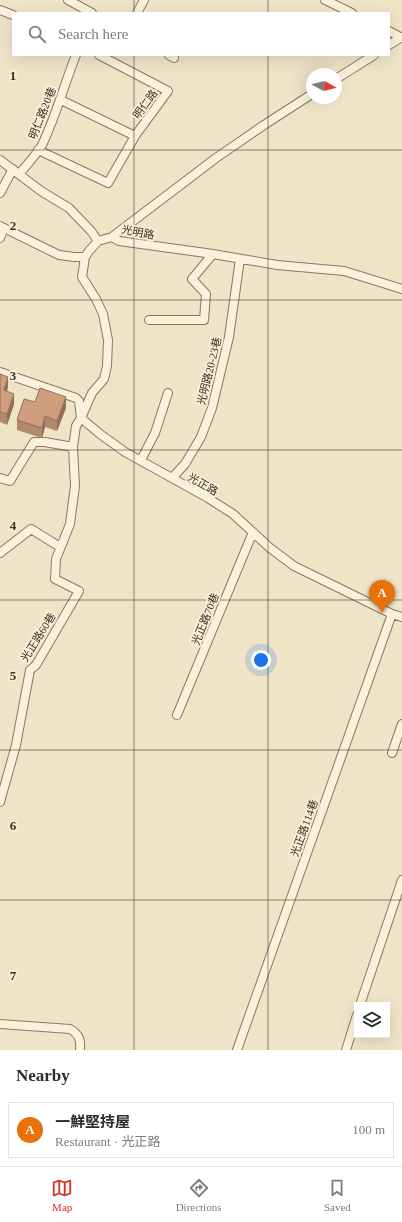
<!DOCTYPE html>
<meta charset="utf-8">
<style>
:root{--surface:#fff;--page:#f2f2f3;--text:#2b2b33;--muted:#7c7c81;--line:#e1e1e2;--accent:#d93025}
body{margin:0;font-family:"Times New Roman","Noto Sans TC",serif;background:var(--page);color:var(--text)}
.controls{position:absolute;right:12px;bottom:12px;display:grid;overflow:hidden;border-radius:0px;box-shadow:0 4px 16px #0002}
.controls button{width:36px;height:36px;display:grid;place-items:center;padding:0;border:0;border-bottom:1px solid var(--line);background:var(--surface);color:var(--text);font:20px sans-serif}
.compass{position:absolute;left:306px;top:68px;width:36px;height:36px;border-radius:50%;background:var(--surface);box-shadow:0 4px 16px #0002;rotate:98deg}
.you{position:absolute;left:261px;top:660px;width:14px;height:14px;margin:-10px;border:3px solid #fff;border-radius:50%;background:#1a73e8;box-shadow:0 0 0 6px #1a73e833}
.badge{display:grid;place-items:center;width:26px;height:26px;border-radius:50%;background:var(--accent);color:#fff;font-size:13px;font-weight:700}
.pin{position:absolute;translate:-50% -33px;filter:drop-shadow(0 1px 2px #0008)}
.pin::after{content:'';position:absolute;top:21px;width:14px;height:12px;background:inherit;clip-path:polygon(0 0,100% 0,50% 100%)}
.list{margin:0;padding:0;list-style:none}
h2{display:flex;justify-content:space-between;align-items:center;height:52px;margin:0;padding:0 16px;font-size:17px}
h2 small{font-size:13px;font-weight:400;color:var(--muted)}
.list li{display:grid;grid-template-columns:26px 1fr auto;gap:12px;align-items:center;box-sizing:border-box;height:56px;margin:0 8px 8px;padding:0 8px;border:1px solid var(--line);border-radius:0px}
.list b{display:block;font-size:15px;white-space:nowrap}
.list p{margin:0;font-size:13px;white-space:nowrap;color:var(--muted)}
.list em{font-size:13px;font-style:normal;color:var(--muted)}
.icon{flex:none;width:22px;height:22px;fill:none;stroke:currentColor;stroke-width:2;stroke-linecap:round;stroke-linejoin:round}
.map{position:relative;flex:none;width:402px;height:1050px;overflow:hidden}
.search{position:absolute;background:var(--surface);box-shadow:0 4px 16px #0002;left:12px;right:12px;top:12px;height:44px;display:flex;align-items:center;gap:10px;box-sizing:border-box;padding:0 14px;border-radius:0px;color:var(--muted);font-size:15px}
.sheet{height:116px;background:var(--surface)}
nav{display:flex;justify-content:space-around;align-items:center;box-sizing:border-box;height:56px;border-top:1px solid var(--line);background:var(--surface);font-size:11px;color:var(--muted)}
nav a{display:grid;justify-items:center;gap:2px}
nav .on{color:var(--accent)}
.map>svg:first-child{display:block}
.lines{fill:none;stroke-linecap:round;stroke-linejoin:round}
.minor-casing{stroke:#8d765c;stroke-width:10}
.minor{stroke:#faf1dc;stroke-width:8}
.wall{fill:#b2896c}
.shaded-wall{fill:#916f58}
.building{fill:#cf9f7d;stroke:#916f58}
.grid{fill:none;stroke:#3d2e20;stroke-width:1;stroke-opacity:0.55}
.labels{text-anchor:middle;stroke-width:4;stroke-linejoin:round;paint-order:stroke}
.street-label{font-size:11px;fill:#3d2e20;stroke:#f7eed8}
.grid-label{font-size:13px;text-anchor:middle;font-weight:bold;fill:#3d2e20;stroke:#f7eed8;stroke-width:4;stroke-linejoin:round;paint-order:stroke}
</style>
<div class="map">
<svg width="402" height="1050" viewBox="0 0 402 1050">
<rect width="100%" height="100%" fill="#f0e4c8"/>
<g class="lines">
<defs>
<path id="minor" d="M68,0L92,13
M325,0L352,13
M0,10L13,15
M137,13L144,0
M389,31L402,38
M389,45L402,37
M169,55L174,58
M336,79L374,55
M61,100L135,136
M38,150L108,183L135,136L168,91L99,55
M0,160L41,191L69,208L91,231L98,241
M19,174C27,165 36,155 42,145C56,116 64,85 76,55
M0,193L13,169
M0,226L59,255L74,257H85
M112,237L119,241L213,254L277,265L344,271L402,289
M0,238L4,228
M149,320H204L206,294L192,279L213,254
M0,372L76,398L79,401L81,418L100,434L125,452L208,498L233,514L270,548L294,566L392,614L402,617
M141,460L155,433L168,393
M0,478L10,481L34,442H45L73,447
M172,478L185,464L201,437L212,408L229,337L240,259
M0,553L31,529L60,547
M177,715L253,532
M392,753L402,724
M0,802L16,745L30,670L36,665L79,591L55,579L56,559L70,524L75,486L73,447L76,426L81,418L92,393L104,379L107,366L108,340L103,314L96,299L82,277L85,257L89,251L98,241L112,237L216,158L264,125L312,94
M360,1005L402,880
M0,1024L70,1029C79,1034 81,1040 80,1050
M237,1050L392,614
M346,1050L357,1015"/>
</defs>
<use href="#minor" class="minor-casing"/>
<use href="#minor" class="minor"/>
</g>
<path class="wall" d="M0,374L8,387L7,391L14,404L7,425L0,422Z
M66,408L57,431L45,427L42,438L17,430V420Z"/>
<path class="shaded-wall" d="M8,377V387L4,400V390Z
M14,394V404L7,425V414Z
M66,397V408L57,431V421Z
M45,416V427L42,438V428Z"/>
<path class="building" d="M0,374L8,377L4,390L14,394L7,414L0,412Z
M40,388L66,397L57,421L45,416L42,428L17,420L24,399L35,402Z"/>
<path class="grid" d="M134,0V13M268,0V13M134,55V1050M268,55V1050M0,150H402M0,300H402M0,450H402M0,600H402M0,750H402M0,900H402"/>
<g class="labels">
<g class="street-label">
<text transform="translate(145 104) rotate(-54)" y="4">明仁路</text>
<text transform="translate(42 113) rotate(-68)" y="4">明仁路20巷</text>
<text transform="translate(138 232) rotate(11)" y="4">光明路</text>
<text transform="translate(209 371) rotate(-76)" y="4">光明路20-23巷</text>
<text transform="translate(203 484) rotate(30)" y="4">光正路</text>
<text transform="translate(205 619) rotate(-68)" y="4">光正路70巷</text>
<text transform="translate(38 637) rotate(-58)" y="4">光正路60巷</text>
<text transform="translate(304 828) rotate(-70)" y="4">光正路114巷</text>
</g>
</g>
<g class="grid-label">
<text x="13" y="80">1</text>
<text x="13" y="230">2</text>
<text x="13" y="380">3</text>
<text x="13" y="530">4</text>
<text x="13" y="680">5</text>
<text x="13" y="830">6</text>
<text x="13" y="980">7</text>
</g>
</svg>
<div class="controls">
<button><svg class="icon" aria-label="layers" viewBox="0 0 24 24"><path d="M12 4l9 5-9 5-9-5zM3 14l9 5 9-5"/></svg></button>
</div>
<svg class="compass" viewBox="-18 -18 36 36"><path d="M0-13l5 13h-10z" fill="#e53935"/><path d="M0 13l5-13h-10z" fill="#7c7c81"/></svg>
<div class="you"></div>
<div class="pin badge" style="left:382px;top:613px;background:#e8710a">A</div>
<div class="search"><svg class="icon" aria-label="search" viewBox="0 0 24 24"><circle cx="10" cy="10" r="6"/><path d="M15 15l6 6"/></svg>Search here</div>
</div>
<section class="sheet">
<h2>Nearby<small></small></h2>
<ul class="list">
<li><span class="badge" style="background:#e8710a">A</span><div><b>一鮮堅持屋</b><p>Restaurant · 光正路</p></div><em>100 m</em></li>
</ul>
</section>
<nav>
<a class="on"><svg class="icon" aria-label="map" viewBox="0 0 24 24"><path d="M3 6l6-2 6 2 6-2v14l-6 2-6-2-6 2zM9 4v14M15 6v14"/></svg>Map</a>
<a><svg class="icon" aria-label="directions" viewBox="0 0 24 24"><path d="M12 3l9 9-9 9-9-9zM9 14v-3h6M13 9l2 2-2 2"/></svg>Directions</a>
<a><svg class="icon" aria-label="saved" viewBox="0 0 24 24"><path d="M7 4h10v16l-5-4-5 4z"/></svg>Saved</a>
</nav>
